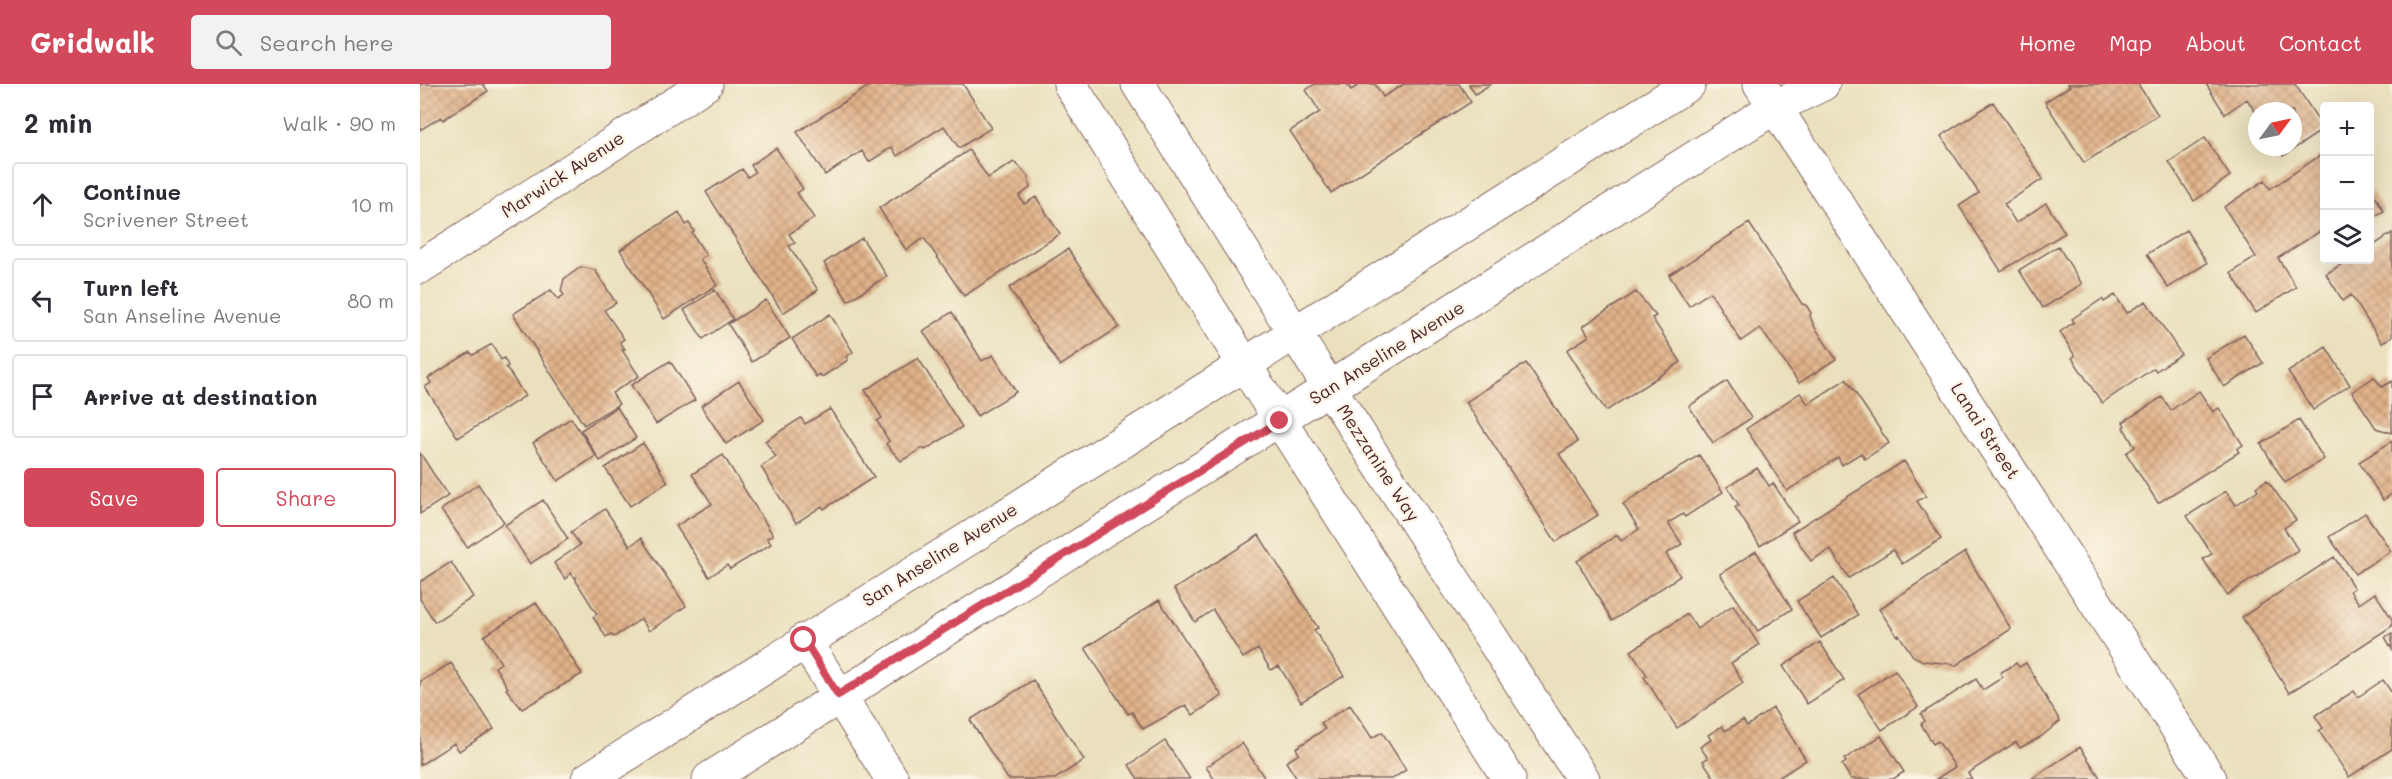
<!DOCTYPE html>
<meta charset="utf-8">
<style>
:root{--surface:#fff;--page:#f2f2f3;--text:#2b2b33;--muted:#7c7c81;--line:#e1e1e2;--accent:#d1495b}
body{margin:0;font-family:Mali,sans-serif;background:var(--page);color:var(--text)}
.controls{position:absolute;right:18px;top:18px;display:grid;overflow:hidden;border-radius:6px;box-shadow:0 6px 24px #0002}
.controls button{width:54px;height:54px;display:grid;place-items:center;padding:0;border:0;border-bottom:2px solid var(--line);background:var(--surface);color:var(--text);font:30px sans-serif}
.compass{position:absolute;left:1828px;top:18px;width:54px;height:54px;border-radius:50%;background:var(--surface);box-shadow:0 6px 24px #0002;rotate:57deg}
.stop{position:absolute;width:18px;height:18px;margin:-14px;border:4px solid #d1495b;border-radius:50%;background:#fff}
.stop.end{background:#d1495b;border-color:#fff;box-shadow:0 2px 6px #0008}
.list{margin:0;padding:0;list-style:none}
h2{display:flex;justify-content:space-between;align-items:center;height:78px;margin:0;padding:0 24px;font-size:26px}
h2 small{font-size:20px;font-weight:400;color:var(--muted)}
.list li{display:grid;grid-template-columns:39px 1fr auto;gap:18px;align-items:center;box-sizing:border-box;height:84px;margin:0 12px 12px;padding:0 12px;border:2px solid var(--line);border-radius:6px}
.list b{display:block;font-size:22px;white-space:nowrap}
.list p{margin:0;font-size:20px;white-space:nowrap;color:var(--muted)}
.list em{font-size:20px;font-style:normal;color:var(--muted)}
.actions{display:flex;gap:12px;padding:18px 24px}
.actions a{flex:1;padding:14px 0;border:2px solid var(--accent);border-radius:6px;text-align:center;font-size:21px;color:var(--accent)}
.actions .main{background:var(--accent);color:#fff}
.icon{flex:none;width:33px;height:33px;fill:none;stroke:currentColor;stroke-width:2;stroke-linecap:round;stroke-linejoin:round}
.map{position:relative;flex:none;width:1972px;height:695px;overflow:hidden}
header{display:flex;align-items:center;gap:36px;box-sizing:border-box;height:84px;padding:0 30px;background:var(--accent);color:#fff}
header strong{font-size:28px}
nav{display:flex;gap:33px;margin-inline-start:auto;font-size:21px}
.search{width:420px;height:54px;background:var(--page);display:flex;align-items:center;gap:15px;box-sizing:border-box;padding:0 21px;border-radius:6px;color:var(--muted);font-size:22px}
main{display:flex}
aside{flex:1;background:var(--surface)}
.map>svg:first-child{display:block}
.building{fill:url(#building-cross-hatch)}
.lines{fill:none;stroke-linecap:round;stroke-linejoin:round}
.minor-casing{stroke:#82635e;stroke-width:35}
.minor{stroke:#fff;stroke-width:33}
.route{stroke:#d1495b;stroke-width:8}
.labels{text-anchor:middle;stroke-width:5;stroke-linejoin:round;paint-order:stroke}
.street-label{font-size:18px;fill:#4a1f2b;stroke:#fcf5e5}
</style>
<header>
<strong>Gridwalk</strong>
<div class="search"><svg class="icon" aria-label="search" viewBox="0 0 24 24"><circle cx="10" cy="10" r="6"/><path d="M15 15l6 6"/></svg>Search here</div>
<nav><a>Home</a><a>Map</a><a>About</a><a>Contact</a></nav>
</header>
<main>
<aside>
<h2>2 min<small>Walk · 90 m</small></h2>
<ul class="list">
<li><svg class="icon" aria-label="ahead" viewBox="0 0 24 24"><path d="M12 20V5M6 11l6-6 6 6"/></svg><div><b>Continue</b><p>Scrivener Street</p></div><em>10 m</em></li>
<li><svg class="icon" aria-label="left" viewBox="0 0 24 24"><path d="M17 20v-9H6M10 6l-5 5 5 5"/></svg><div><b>Turn left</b><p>San Anseline Avenue</p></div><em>80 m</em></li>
<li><svg class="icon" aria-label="arrive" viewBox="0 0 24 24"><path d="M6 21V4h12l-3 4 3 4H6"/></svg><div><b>Arrive at destination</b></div></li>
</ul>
<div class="actions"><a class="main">Save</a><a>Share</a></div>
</aside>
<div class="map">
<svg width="1972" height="695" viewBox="0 0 1972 695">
<defs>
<pattern id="building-cross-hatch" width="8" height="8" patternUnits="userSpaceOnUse" patternTransform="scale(1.5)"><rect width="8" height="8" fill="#e1b38a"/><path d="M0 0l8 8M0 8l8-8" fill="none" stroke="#b89171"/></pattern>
</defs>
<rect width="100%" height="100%" fill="#fcf5e5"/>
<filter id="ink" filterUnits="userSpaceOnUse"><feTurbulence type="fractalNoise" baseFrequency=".0167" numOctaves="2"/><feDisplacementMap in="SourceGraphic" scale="12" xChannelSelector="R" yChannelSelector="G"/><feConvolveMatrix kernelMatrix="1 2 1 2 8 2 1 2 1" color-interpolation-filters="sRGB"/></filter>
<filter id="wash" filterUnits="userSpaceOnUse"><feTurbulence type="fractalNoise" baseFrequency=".008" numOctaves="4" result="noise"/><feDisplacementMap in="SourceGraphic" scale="24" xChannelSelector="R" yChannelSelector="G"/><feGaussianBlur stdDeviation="1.35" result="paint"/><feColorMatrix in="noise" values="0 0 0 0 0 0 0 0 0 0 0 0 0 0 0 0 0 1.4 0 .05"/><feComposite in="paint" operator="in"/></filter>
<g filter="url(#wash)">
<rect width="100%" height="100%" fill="#eae0bd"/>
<g id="blocks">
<path class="building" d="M0,0H63L68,7L23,36L21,33L0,46Z
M452,0H543L571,44L539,64L524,42L477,72L472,63L449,78L442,67L405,91L377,48Z
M895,0H927L931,6L941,0H955L963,13L984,0H1039L1051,18L911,109L870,47L900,28L886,6Z
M1049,0H1071L1055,10Z
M1648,0H1718L1738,31L1664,79L1625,18L1650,2Z
M1786,0H1875L1904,45L1863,72L1858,63H1873V27H1837V31L1827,15L1805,30Z
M1573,18L1623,95L1584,120L1596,139L1626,119L1645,149L1581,187L1539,122L1559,109L1521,52Z
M1785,54L1810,92L1774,117L1749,78Z
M356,64L383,105L377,109L394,134L369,150L375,159L369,162L398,206L363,229L286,108L322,85L328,93L335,88L331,81Z
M549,66L568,94L594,78L601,84L608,93L610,104L599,112L604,120L616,113L640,150L544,212L504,154L486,166L459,124Z
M1904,69V149L1902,146L1858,174L1876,203L1836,229L1811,189L1836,173L1804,123L1845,96L1850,105Z
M1950,104L1964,127L1950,135Z
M259,128L266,141L269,139L274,147L272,149L286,171L280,175L297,201L244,235L200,166Z
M1329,139L1382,220L1386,221L1391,229L1390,232L1394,242L1416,275L1379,299L1340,244L1321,257L1290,208L1269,222L1249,191Z
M1766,146L1787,179L1748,204L1727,170Z
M1972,149V252L1962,259L1931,211L1923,217L1906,190L1928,176H1950V164Z
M442,154L467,192L428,217L404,179Z
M1638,162L1662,200L1623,224L1599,186Z
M648,165L699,243L640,282L589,204Z
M161,183L175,186L196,219L184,226L204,255L200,258L205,265L202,266L219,292L192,309L199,320L164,341L93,230L131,206L138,215L144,211L141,207L144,195Z
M295,206L313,235L283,255L264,226Z
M1216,208L1236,232L1232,234L1261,278L1186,327L1147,266L1169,252L1163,242Z
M1695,211L1707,229L1726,217L1761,270L1736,287L1734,284L1682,319L1652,274L1655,272L1640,248L1654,238L1652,235L1682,215L1684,218Z
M346,216L370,254L332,278L308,240Z
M532,228L562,277L573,271L596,308L557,332L503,247Z
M410,230L433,268L426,273L428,276L402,293L400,290L396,293L372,255Z
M1824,250L1843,279L1804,303L1786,274Z
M72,260L81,276L84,274L88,282L86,283L105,312L38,354L5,303L11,299L8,294L50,268L53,271Z
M1906,263L1930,301L1893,326L1868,288Z
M498,274L542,343L505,366L503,364L481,377L466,360L469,357L457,337L462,334L445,306Z
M250,277L275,316L236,340L211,301Z
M1106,279L1158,358L1139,370L1178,431L1136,458L1046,318Z
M1954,293L1962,303L1972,297V349L1956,344L1932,308Z
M1426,295L1469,359L1445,375L1441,369L1422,381L1418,373L1367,407L1326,345L1380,309L1388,320Z
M319,297L344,336L306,360L281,322Z
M1307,297L1331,334L1293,359L1269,322Z
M1779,307L1793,328L1799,324L1823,361L1817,365L1819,368L1738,419L1706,369L1715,363L1703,343L1705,342L1703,338L1742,313L1751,326Z
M197,323L216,354L180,377L161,346Z
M410,325L454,393L404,425L402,422L376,439L341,383L356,373L345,357L381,334L385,340Z
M151,334L176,372L138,397L113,359Z
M1879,336L1904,375L1865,399L1841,360Z
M1972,357V410L1963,416L1939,378Z
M223,359L248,398L210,422L185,384Z
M0,369L28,412L0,430Z
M303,371L353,451L347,454L351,460L310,485L307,481L289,493L256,442L292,420L272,390Z
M1279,371L1303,408L1265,433L1263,430L1248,439L1262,460L1246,470L1260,492L1192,537L1157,477L1197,451L1201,457L1219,445L1203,420Z
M1484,377L1506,412L1497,417L1521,455L1482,480L1473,466L1429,494L1410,465L1391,477L1372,448Z
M1337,384L1349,402L1353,399L1378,437L1340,462L1315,423L1319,421L1307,403Z
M1847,396L1876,436L1864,444L1878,466L1807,511L1783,475L1792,470L1767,432L1806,407L1816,421L1838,406L1836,403Z
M58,400L84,438L47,463L21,426Z
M123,416L148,455L110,480L85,441Z
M185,425L210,462L221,454L266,522L229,547L221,535L194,553L191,550L186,553L173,533L177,530L156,497V493L155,494L151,489L145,495L134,479L160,461L151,448Z
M1945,429L1971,467L1935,490L1909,453Z
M839,451L898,544L894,546L924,592L881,618L859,582L851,586L838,565L823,574L793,526L775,538L754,505Z
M1336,467L1372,525L1338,547L1300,490Z
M1545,468L1591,545L1535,582L1533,580L1503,577L1493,572L1479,551L1477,552L1459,525Z
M1914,473L1934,504L1930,507L1939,520L1955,509L1972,535V542L1869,609L1822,533Z
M31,478L53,513L15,538L0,515V498Z
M1414,494L1438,531L1401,554L1377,517Z
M739,516L802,612L773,631L766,621L723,645L712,628L708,630L665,564Z
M116,519L162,590L102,625L86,605L88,604L75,583L81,579L64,552Z
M1313,521L1339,561L1311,579L1323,599L1257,644L1224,593L1227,591L1211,567L1267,530L1277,545Z
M1972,549V565L1965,553Z
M1400,558L1424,596L1387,620L1363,582Z
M31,579L74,645L39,667L34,659L0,681V598Z
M1596,579L1599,583L1606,579L1640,637L1622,652L1600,664L1596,658L1548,689L1552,695H1516L1535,683L1518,657L1513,660L1501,640L1505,637L1501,630L1556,595L1563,606L1583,593L1580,589Z
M1475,586L1498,623L1462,646L1438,610Z
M613,596L664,676L635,695H588L550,636Z
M1963,596L1972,609V665L1929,693L1899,647L1903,644L1895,632L1934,607L1938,613Z
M930,621L952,654L962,648L986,686L972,695H877L866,678L879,670L876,664L905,645L901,639Z
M1353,624L1386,676L1357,695H1295L1283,677L1288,674L1280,663L1291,656L1288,651L1302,642L1305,647L1323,636L1327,642Z
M1461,652L1484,688L1473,695H1431L1422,681L1426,678L1424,675Z
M745,657L770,695H718L709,681Z
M822,659L845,695H794L786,683Z
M1660,663L1681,695H1611Z"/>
</g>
</g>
<g filter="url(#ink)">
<use href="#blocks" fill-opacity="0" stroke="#82635e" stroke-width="1.5"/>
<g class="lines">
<defs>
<path id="minor" d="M650,0L824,280L1089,695
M718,0L910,305L1163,695
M1340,0L1790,695
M0,183L286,0
M384,556L472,695
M168,695L1269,0
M289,695L1355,23L1403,0"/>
</defs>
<use href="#minor" class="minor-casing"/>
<use href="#minor" class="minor"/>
</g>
</g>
<g class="lines" filter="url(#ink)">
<path class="route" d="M384,556L418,611L860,337"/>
</g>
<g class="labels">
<g class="street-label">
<text transform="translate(143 91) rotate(-33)" y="6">Marwick Avenue</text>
<text transform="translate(967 269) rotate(-32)" y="6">San Anseline Avenue</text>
<text transform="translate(1565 347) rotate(57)" y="6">Lanai Street</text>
<text transform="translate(958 379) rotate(57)" y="6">Mezzanine Way</text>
<text transform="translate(520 471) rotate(-32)" y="6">San Anseline Avenue</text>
</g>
</g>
</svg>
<div class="controls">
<button>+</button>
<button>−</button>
<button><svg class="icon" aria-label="layers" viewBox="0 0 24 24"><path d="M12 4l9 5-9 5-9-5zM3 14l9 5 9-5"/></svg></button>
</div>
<svg class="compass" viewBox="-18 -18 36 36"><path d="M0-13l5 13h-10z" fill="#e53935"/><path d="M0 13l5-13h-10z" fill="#7c7c81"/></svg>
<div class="stop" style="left:384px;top:556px"></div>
<div class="stop end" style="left:860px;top:337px"></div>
</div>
</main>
